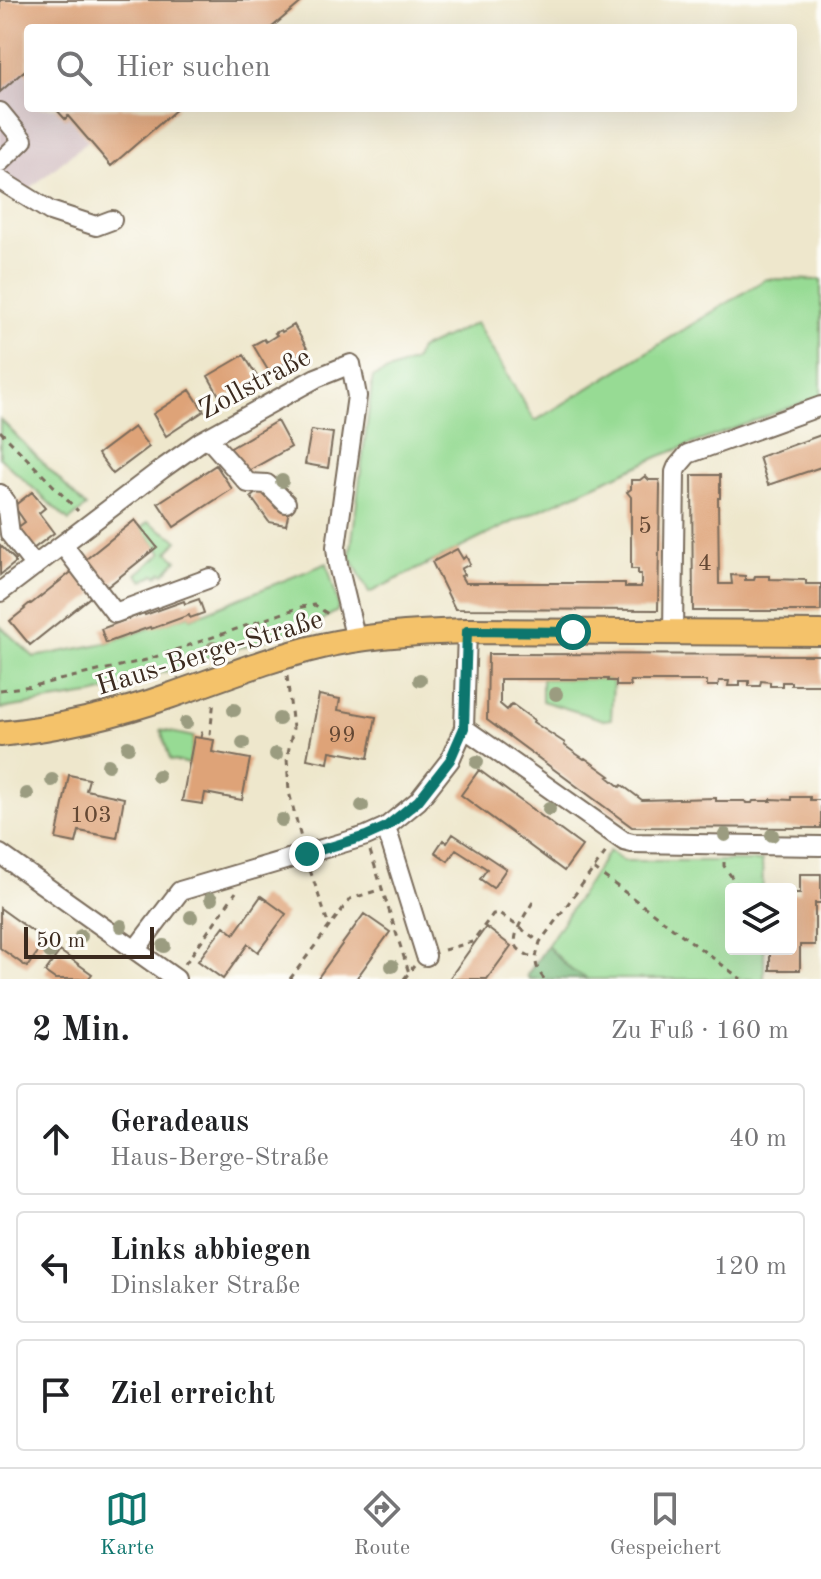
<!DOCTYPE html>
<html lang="de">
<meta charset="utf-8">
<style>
:root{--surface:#fff;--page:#f6f6f6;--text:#202124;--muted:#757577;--line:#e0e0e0;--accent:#0f766e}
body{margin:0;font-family:"Old Standard TT",serif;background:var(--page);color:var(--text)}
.controls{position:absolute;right:24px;bottom:24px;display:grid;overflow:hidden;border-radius:8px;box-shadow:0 8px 32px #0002}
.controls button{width:72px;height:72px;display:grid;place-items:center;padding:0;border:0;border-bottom:2px solid var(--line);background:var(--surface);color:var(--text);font:40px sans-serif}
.scale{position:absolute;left:24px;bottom:20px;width:130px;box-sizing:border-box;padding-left:8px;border:4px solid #3b2a1e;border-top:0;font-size:22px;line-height:28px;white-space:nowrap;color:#3b2a1e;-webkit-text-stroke:6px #fdfcf7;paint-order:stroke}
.stop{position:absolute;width:24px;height:24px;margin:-18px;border:6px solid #0f766e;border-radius:50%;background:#fff}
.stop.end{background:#0f766e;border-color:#fff;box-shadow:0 2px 8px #0008}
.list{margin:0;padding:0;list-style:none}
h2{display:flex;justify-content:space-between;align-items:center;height:104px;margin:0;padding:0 32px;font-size:34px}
h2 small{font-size:26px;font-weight:400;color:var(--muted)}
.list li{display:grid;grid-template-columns:52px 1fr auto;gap:24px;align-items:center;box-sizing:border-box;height:112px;margin:0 16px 16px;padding:0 16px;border:2px solid var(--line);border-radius:8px}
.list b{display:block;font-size:30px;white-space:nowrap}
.list p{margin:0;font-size:26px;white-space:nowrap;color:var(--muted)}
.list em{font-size:26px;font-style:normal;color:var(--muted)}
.icon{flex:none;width:44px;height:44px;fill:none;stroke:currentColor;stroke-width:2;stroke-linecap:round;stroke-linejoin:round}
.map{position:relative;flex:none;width:821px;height:979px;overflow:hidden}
.search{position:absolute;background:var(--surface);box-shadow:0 8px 32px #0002;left:24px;right:24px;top:24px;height:88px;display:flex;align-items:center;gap:20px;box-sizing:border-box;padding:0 28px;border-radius:8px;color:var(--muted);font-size:30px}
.sheet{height:488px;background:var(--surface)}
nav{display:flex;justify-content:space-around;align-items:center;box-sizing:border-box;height:112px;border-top:2px solid var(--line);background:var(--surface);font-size:22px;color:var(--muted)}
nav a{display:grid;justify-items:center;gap:4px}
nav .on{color:var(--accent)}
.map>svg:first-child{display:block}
.industrial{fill:#d2bec2}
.green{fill:#97db94;stroke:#698259;stroke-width:2}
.forest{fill:#79bb7e;stroke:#5a724e;stroke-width:2}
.building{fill:#dea378}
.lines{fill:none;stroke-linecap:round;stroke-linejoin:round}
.minor-casing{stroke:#7a6c5b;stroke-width:22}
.major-casing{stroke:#7a6c5b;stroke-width:28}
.path{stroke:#7a6c5b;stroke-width:3;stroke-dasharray:6 6;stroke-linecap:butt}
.minor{stroke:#fff;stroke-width:18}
.major{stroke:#f4c26a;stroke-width:24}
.tree{fill:#9b9c80}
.route{stroke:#0f766e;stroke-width:10}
.labels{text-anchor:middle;stroke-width:6;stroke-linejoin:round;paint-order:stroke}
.number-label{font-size:24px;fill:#644834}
.street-label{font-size:28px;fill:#3b2a1e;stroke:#fdfcf7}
</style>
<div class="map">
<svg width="821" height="979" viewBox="0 0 821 979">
<rect width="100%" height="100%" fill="#fdfcf7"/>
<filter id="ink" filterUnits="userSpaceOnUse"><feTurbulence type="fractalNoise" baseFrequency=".0125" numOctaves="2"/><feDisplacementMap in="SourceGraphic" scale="16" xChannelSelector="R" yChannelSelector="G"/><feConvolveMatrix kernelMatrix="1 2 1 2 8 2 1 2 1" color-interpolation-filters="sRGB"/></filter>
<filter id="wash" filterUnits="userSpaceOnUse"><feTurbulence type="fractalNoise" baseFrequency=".006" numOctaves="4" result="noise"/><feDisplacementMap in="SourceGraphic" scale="32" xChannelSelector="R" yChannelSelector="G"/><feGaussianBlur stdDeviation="1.8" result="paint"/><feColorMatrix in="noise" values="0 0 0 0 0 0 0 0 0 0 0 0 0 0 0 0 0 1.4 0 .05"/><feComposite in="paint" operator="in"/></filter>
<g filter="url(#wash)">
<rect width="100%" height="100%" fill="#eee7cc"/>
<path class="industrial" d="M0,0L28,28V108H78L69,117L88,141L16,200L0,192Z"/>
<path class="green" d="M766,279L821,280V396L660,456L513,522L369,593L350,556L373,377L414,361L420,349L476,323L535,421Z
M0,419L86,507L69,521L0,458Z
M148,522L178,540L168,552L177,560L164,574L162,572L157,576L155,574L143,581L137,574L162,553L141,528Z
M327,563L338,604L337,611L316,623L96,694L0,709V626L34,657L106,643L189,615L191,618Z
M542,679H608V681H613L611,719L604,720L542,701Z
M161,730L194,737L189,764L170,760Z
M609,851L623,861H762L763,889H731V949H764V979H587L571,970L547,946Z"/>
<path class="forest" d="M547,946L571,970L587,979H529L527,975Z"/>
<g id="blocks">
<path class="building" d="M0,0H304L271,28H28V76L24,71L0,92Z
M55,108H178L111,166L68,116L65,119Z
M294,325L308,350L306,355L302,357L299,355L269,372L253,345L264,339L266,342L277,335L275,333L281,330L282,332Z
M244,355L258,378L221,399L208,376Z
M190,390L204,411L166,436L153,414Z
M277,421L291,447L243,474L229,449Z
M134,427L149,447L113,474L98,454Z
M311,430L333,433L328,468L305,464Z
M821,435V467L768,485L759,457Z
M216,465L232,489L174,527L158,503Z
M692,475H720V498H718L719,584H732L731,575L745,576V580H754L755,576H769V579L806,580V584H821V611H693Z
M645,476L649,480H659L660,485L658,610L455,609L432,562L457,549L463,559L466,556L470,564L461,569L464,575L461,576L465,583H625V587H641V574H638V569H631V497L627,492L631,489V480H640Z
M262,488L276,508L289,510L286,525L269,522L251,497Z
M32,492L45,508L39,513L54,533L29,552L13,531L25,522L14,506Z
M135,520L157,547L107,587L85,560Z
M0,545L15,560V563L0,575Z
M74,570L94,594L30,645L10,621L25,609L24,608L30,603L31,604Z
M199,599L204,613L190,618L189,615L151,629L150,627L106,643L101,629L144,613L145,615L184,601L185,604Z
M488,654L821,655V685H791V682H782V686H770V682L761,681L760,686H749V681H740V686H728L729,681H719L718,686H707V681H630L631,686H616V681H608V679H500V704L507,710L512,704L534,720L533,722L565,743L564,745L575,753L584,759L585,758L610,776L608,777L620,787L622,785L642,800L716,798V801H745L746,803H752L753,801H771V799L791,800V797H810V800H821V828L632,827L487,720Z
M319,695L340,699L338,710L376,717L368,758L330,751L328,763L307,759Z
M194,737L214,740L212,752L250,759L242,800L205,793L203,804L182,801Z
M479,770L582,846L564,871L461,795Z
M69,775L89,779L86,790L124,798L117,838L79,831L76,843L56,839Z
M453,834L506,869L493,888L480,879L487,869L456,849L448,861L435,852L443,840L447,843Z
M800,874H821V903H815V945H800V970H770V949H791V893H800Z
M261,896L286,914L258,952L248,944L223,979L198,961L224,926L234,934Z
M0,908L46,941L27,967L0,948Z
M364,914L390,932L356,979H317Z
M486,927L511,946L487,979H449Z
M60,951L92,974L88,979H55L45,972Z"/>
</g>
</g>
<g filter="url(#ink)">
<use href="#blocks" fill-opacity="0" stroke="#7a6c5b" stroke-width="2"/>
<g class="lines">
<defs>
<path id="minor" d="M0,112L23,140L0,162
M0,180L50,211L96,226L112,220
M208,438L248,483L267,484L286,503
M0,494L6,502L10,534L35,566
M63,545L115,613L210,578
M0,592L162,469L200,442L316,378L351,364L357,396L336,547L338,565L356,640
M673,633L675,472L677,467L688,454L821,406
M464,728L624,841L632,843L821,846
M386,827L426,956
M0,854L176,979
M136,949L180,891L366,836L386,827L418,801L450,760L464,728L467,631"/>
<path id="major" d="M0,734C58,728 116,715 172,695C221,678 271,658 322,646C369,635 419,632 467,631L821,633"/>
</defs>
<use href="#minor" class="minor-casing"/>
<use href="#major" class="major-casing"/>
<path class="path" d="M0,431L78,511
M287,676L293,728L287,758L289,792L301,838
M0,690L33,686L146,660L301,607L315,605L332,617
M201,738L202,733L210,734L214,700
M370,851L409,973
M724,862V866L740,889
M594,869L741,979
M310,870L329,926
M533,902C527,912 510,935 517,947C520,952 530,956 535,959
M444,950L472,942L493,914L499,913L540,942
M185,964L236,892
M290,979L350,899L382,889
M404,979L414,966
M544,979C533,964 535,960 540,942L608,849"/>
<use href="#minor" class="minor"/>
<use href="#major" class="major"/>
</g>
<g class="tree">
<circle cx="282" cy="481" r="7"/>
<circle cx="213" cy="648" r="7"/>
<circle cx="420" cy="680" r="7"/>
<circle cx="556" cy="694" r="7"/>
<circle cx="234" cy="710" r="7"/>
<circle cx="279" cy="719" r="7"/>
<circle cx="186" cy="723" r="7"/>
<circle cx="243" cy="743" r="7"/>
<circle cx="128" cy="747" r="7"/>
<circle cx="276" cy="754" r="7"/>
<circle cx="477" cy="762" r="7"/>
<circle cx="108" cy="765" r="7"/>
<circle cx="158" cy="776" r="7"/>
<circle cx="52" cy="780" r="7"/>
<circle cx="27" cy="794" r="7"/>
<circle cx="362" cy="806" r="7"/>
<circle cx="549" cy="809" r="7"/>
<circle cx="282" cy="820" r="7"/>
<circle cx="725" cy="835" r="7"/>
<circle cx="772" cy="835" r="7"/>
<circle cx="211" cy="899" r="7"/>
<circle cx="191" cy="917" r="7"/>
<circle cx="121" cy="926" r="7"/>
<circle cx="81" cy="936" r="7"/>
<circle cx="164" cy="946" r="7"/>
<circle cx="50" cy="952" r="7"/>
<circle cx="392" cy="966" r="7"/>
</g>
</g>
<g class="lines" filter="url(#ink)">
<path class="route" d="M307,854L366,836L386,827L418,801L450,760L464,728L467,631L573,632"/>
</g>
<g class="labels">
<g class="number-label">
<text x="645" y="533">5</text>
<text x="705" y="570">4</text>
<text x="342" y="742">99</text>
<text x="91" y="822">103</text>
</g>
<g class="street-label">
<text transform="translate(254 382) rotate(-28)" y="10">Zollstraße</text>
<text transform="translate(209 651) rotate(-17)" y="10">Haus-Berge-Straße</text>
</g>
</g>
</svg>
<div class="controls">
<button><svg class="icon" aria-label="layers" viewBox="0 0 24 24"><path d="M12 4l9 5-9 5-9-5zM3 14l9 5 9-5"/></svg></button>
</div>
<div class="scale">50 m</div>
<div class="stop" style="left:573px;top:632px"></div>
<div class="stop end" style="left:307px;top:854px"></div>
<div class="search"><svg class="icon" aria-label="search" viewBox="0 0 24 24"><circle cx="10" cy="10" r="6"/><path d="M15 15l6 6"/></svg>Hier suchen</div>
</div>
<section class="sheet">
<h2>2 Min.<small>Zu Fuß · 160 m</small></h2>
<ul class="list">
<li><svg class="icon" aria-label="ahead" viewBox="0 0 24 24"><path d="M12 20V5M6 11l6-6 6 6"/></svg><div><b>Geradeaus</b><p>Haus-Berge-Straße</p></div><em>40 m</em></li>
<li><svg class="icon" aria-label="left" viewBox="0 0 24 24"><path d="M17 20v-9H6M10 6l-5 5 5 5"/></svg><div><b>Links abbiegen</b><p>Dinslaker Straße</p></div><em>120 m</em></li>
<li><svg class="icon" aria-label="arrive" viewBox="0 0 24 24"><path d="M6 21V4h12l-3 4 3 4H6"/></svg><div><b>Ziel erreicht</b></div></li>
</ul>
</section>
<nav>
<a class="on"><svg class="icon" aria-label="map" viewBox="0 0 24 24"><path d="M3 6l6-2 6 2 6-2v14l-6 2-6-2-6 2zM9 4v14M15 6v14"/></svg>Karte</a>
<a><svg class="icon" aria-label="directions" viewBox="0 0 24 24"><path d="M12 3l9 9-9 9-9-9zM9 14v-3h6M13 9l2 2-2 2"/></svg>Route</a>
<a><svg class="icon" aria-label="saved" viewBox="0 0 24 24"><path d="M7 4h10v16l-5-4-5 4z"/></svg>Gespeichert</a>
</nav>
